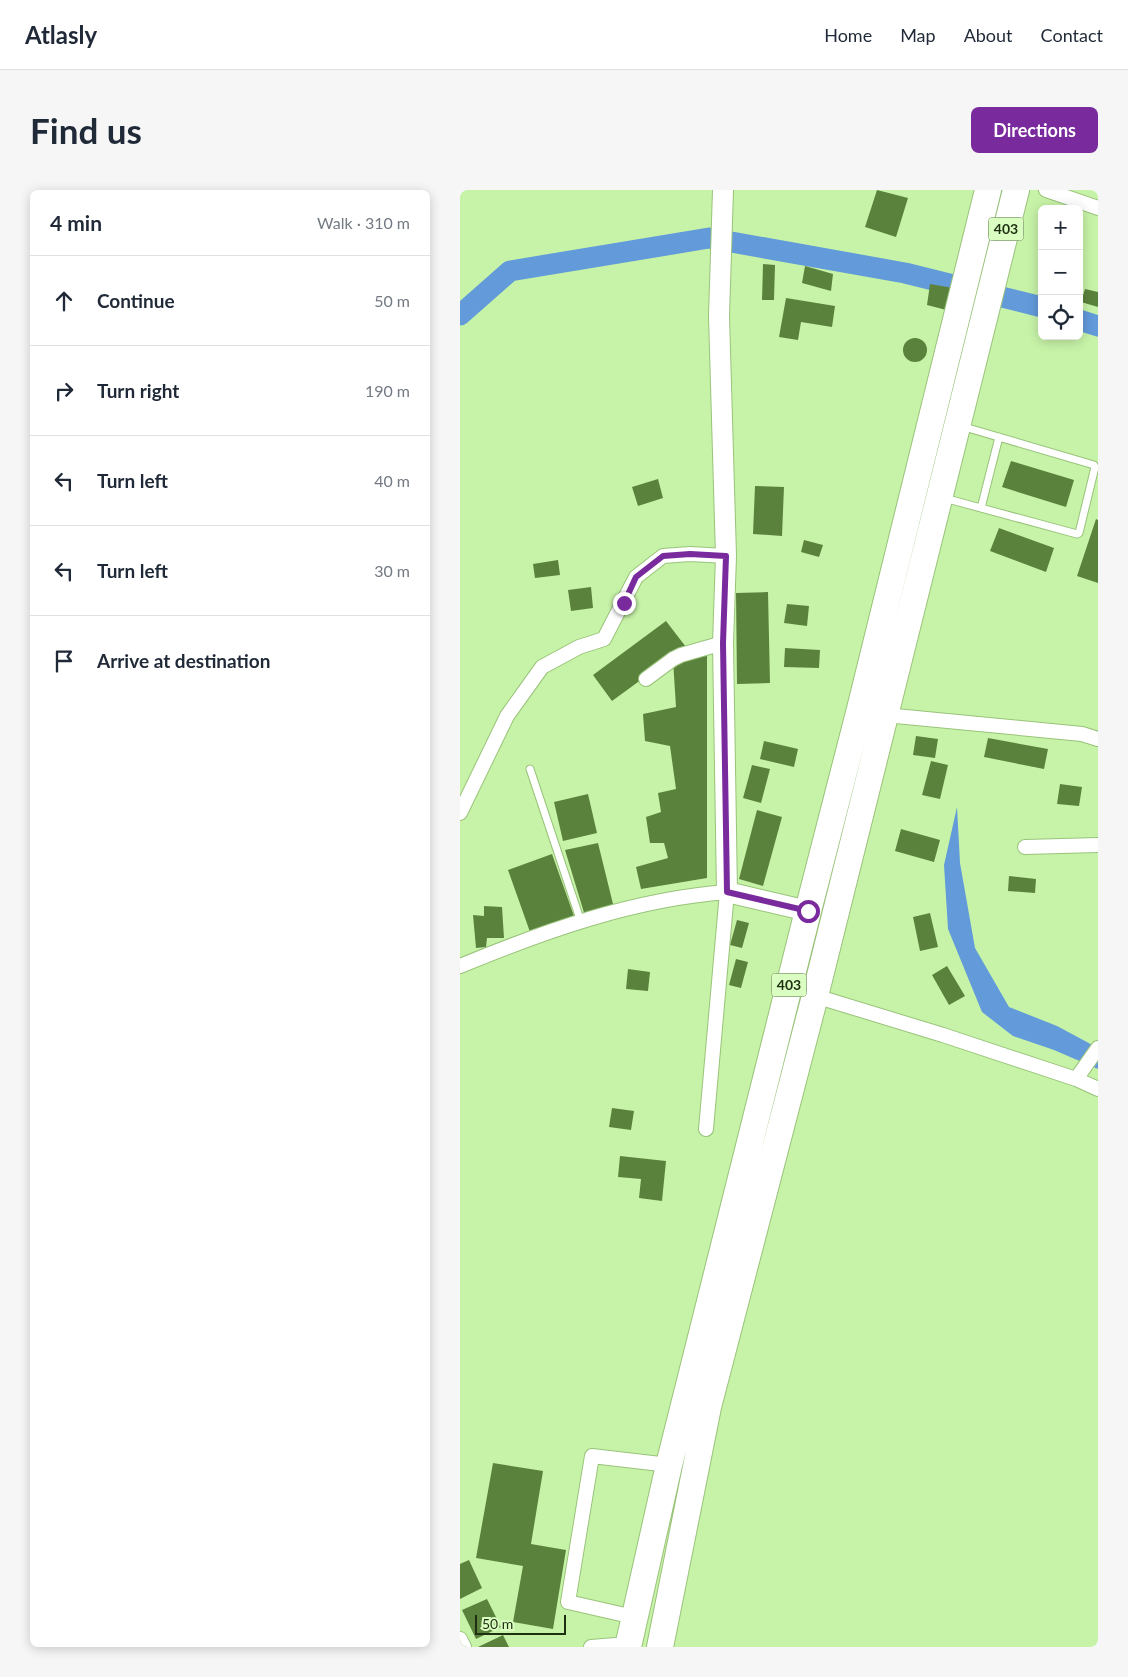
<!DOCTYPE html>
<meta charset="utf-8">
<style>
:root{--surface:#fff;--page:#f6f6f7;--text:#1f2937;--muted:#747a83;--line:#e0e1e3;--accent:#792b9d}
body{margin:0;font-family:Lato,sans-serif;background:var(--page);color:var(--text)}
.controls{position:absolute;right:15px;top:15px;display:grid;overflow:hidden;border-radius:8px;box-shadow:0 2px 12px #0003}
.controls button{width:45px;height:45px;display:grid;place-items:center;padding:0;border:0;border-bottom:1px solid var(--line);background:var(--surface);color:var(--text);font:25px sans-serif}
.scale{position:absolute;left:15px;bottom:12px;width:91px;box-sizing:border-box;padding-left:5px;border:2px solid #1f2f12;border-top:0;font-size:14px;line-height:18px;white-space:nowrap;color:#1f2f12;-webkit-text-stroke:4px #dafec1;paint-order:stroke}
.stop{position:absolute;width:15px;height:15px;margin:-11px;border:4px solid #792b9d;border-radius:50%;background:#fff}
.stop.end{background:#792b9d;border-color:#fff;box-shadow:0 1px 5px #0008}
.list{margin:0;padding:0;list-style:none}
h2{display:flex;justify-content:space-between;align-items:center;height:65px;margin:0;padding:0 20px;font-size:21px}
h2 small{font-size:16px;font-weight:400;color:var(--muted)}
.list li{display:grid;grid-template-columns:32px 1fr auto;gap:15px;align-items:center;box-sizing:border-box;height:90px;padding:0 20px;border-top:1px solid var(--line)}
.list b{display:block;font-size:19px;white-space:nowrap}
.list em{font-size:16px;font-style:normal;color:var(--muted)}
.icon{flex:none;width:28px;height:28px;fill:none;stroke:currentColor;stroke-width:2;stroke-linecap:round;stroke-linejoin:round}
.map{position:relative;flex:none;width:638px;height:1457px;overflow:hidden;border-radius:8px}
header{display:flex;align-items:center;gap:30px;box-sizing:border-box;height:70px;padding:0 25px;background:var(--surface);border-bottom:1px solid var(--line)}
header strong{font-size:24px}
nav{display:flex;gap:28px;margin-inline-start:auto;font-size:18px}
.intro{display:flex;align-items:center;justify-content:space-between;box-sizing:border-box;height:120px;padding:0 30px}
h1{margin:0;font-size:35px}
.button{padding:12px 22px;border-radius:8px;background:var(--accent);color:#fff;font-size:18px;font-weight:700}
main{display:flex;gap:30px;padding:0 30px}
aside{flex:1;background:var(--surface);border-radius:8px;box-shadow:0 2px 12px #0003}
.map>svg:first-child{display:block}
.water{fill:#629ada}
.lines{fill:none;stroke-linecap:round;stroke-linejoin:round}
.river{stroke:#629ada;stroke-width:21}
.building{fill:#5b823c}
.lane-casing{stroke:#99c37a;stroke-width:9}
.street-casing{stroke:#99c37a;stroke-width:16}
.secondary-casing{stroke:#99c37a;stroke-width:22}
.highway-casing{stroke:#99c37a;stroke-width:28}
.lane{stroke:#fff;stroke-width:7}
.street{stroke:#fff;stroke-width:14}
.secondary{stroke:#fff;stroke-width:20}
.highway{stroke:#fff;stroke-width:26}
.route{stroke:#792b9d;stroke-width:6}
.labels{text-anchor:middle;stroke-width:5;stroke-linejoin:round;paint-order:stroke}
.shield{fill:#dafec1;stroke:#576d46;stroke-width:1}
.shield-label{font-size:14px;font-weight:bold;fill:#1f2f12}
</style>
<header>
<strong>Atlasly</strong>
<nav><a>Home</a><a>Map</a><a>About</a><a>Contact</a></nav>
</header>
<div class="intro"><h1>Find us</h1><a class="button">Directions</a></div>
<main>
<aside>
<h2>4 min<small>Walk · 310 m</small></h2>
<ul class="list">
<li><svg class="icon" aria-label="ahead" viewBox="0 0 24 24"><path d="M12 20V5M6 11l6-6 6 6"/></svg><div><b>Continue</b></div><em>50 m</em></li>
<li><svg class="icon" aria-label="right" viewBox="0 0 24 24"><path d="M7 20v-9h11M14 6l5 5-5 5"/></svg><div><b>Turn right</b></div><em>190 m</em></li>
<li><svg class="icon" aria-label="left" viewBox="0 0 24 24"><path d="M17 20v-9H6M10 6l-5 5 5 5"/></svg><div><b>Turn left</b></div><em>40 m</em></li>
<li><svg class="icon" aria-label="left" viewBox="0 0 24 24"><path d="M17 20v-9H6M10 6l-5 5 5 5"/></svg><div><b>Turn left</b></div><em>30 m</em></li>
<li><svg class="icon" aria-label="arrive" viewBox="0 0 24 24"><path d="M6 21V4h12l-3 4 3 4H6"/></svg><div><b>Arrive at destination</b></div></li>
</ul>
</aside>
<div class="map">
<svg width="638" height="1457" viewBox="0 0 638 1457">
<rect width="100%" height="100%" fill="#c7f3a8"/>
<path class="water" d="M497,617L500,673L515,758L549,817L597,836L638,858V879L594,860L553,846L522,822L488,739L484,675Z"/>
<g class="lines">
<path class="river" d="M0,125L50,81L249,48L445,83L582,117
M619,130L638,136"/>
</g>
<path class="building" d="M417,0L448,8L436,47L405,37Z
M303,74L315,75L314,110H302Z
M345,76L373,84L371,101L342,93Z
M470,94L499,99L494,122L467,115Z
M625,99L638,102V117L621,112Z
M326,108L375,116L372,137L341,132L338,150L319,147Z
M443 160a12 12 0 1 1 24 0a12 12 0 1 1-24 0Z
M551,271L614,290L606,317L542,297Z
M198,289L203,308L178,316L172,297Z
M295,296L324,297L322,346L293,344Z
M636,329L638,330V393L617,386Z
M539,338L594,358L586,382L530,361Z
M344,350L363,355L359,367L341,362Z
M98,370L100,385L75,388L73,374Z
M131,397L133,418L111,421L108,400Z
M308,402L310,493L277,494L276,403Z
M327,414L349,416L347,436L324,433Z
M206,431L226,457L152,511L133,485Z
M325,458L360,460L359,478L324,477Z
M247,460V688L181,699L176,677L208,668L204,653H190L186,627L201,622L198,603L216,599L210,556L185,551L183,524L216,517L213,470Z
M456,546L478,549L475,568L453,565Z
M528,548L588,559L584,579L524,567Z
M304,551L338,559L334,577L300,569Z
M471,571L488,575L480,609L462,605Z
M292,575L310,579L301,613L283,608Z
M600,594L622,597L619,616L597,614Z
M128,604L137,643L103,651L94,612Z
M297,620L322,627L303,696L279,689Z
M441,639L480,650L474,672L435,661Z
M138,653L153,714L125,726L105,660Z
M92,664L114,726L70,742L48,680Z
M549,686L576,689L575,703L548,701Z
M24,716L42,717L44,748H27L26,757L16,758L13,725L24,726Z
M470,723L478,757L460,761L453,727Z
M277,730L289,733L282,758L270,755Z
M276,769L288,772L281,798L269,795Z
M487,776L505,806L489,815L472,785Z
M168,779L190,782L188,801L166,799Z
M152,918L174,921L171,940L149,937Z
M160,966L206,971L202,1011L179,1008L181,989L158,987Z
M33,1273L83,1281L71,1354L106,1360L93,1439L53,1432L63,1376L16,1368Z
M9,1370L22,1398L0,1409V1374Z
M27,1409L41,1437L16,1449L2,1420Z
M43,1445L49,1457H18Z"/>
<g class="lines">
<defs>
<path id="lane" d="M484,308L617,344L619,343L635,277L634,275L501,236
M521,318L539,247
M70,579L121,732"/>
<path id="street" d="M586,0L638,18
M186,489L213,469L221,465L263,453
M425,525L622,544L638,549
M0,623L47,526L82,477L119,457L144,449L176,387L203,366L230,364L266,366
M565,657L638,655
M0,776C85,741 174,709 267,702L246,939
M355,806L483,845L616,889L638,899
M616,889L638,858
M174,1427L108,1412L132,1266L209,1275
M0,1449L4,1457
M131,1457L168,1454"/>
<path id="secondary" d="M263,0L259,126L266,366L263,453L267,702L348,721"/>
<path id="highway" d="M168,1457L209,1275L348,721L400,519L528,0
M200,1457L248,1217L355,806L556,0"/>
</defs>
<use href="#lane" class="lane-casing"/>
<use href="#street" class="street-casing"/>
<use href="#secondary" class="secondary-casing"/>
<use href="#highway" class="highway-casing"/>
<use href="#lane" class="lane"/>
<use href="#street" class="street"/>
<use href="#secondary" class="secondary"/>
<use href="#highway" class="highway"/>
</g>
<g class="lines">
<path class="route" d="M164,413L176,387L203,366L230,364L266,366L263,453L267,702L348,721"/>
</g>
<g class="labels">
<g class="shield">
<rect x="528.5" y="27.5" width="35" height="23" rx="4"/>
<rect x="311.5" y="783.5" width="35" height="23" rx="4"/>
</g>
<g class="shield-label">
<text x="546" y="44">403</text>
<text x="329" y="800">403</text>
</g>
</g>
</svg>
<div class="controls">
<button>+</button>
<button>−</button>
<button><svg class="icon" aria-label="locate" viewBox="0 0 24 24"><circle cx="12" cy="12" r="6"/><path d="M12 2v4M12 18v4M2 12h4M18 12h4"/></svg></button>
</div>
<div class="scale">50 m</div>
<div class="stop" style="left:348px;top:721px"></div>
<div class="stop end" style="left:164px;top:413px"></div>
</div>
</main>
